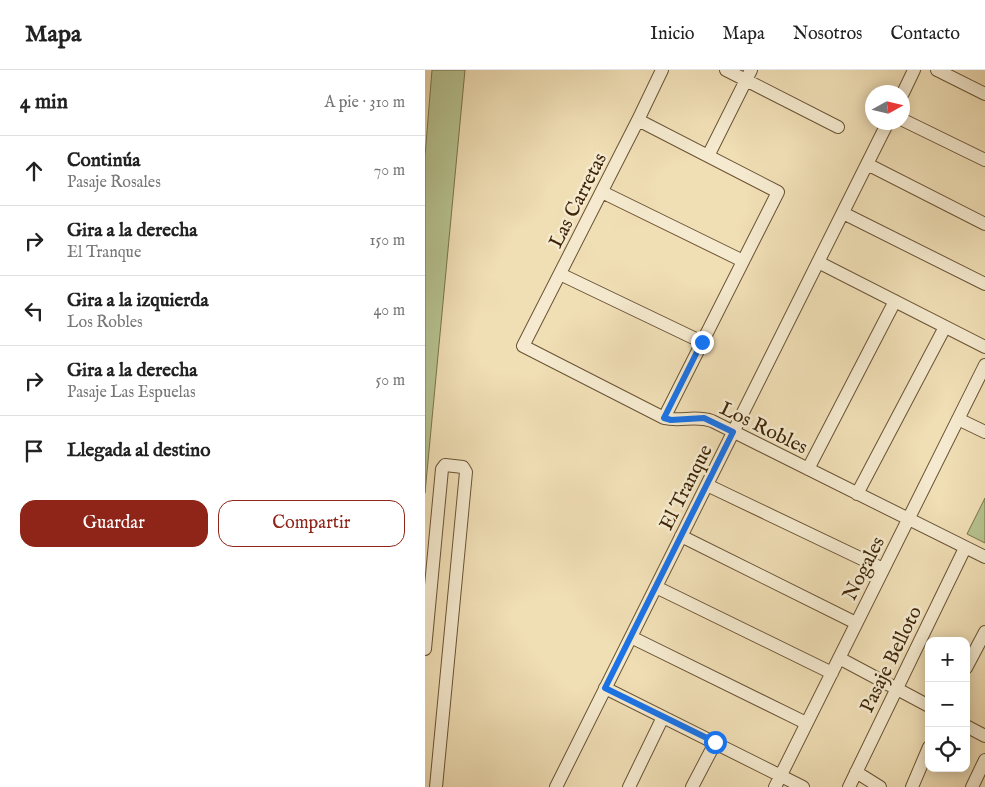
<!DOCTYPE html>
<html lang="es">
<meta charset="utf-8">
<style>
:root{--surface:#fff;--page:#f2f2f2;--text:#222;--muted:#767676;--line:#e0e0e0;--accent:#8f2418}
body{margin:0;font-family:"IM FELL English",serif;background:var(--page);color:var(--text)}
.controls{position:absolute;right:15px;bottom:15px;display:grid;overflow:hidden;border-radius:10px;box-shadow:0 2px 12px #0003}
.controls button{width:45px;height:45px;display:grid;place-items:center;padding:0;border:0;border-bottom:1px solid var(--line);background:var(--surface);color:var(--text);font:25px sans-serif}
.compass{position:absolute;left:440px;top:15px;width:45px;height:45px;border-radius:50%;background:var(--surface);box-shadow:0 2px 12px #0003;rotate:82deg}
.stop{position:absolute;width:15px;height:15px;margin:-11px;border:4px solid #1a73e8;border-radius:50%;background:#fff}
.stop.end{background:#1a73e8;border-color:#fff;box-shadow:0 1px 5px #0008}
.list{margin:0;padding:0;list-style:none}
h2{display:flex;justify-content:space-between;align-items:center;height:65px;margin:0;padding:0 20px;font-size:21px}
h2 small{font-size:16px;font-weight:400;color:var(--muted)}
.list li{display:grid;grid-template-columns:32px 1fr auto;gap:15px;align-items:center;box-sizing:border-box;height:70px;padding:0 20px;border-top:1px solid var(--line)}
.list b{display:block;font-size:19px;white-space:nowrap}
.list p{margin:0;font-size:16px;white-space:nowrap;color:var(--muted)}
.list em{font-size:16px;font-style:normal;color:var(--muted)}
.actions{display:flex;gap:10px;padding:15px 20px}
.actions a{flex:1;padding:11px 0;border:1px solid var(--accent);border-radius:15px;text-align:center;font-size:18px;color:var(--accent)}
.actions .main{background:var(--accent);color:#fff}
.icon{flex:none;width:28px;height:28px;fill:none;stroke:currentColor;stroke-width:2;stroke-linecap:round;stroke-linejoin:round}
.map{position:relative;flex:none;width:560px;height:717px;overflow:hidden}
header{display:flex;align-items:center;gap:30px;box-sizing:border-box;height:70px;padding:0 25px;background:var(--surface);border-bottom:1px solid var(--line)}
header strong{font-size:24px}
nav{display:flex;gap:28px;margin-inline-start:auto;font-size:18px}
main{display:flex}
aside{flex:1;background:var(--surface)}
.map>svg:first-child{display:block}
.green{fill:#b6c290;stroke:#7a744c}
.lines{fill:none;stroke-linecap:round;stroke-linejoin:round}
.minor-casing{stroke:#6a5334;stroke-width:14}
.minor{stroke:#f5eacf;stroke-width:12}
.route{stroke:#1a73e8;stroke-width:6}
.labels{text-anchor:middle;stroke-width:5;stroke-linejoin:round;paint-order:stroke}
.street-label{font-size:20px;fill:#3e2509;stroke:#f5eacf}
</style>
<header>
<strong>Mapa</strong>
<nav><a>Inicio</a><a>Mapa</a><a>Nosotros</a><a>Contacto</a></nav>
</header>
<main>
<aside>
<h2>4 min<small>A pie · 310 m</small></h2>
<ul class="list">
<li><svg class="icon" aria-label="ahead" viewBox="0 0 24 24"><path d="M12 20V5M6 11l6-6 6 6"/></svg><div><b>Continúa</b><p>Pasaje Rosales</p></div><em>70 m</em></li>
<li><svg class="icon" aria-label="right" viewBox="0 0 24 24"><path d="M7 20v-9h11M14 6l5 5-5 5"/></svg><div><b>Gira a la derecha</b><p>El Tranque</p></div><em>150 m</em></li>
<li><svg class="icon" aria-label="left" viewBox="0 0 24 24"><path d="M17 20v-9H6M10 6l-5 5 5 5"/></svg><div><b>Gira a la izquierda</b><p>Los Robles</p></div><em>40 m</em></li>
<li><svg class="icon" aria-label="right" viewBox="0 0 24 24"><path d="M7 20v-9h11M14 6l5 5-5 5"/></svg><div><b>Gira a la derecha</b><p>Pasaje Las Espuelas</p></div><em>50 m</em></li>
<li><svg class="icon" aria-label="arrive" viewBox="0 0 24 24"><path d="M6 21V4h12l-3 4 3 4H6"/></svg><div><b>Llegada al destino</b></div></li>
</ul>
<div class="actions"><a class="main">Guardar</a><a>Compartir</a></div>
</aside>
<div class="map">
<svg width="560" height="717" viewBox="0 0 560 717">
<rect width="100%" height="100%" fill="#f0deb5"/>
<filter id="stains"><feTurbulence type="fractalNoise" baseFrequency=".004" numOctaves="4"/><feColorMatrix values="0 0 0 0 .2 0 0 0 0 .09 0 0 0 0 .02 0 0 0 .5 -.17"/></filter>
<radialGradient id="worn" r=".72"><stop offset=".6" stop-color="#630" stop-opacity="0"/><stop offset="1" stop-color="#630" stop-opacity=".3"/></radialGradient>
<path class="green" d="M7,0H40L0,423V86Z
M560,428V473L542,464Z"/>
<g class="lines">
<defs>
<path id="minor" d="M237,0L213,50L98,276L239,348C256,352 270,345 287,351L560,487
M301,0L413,57
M512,0L560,24
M478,23L489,0
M213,50L353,122L239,348
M478,50L560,90
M283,86L326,0
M442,94L560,154
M177,122L318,191
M418,143L560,214
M393,192L560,277
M135,204L277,272
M533,349L560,362
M383,399L470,231
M282,415L458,499
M432,424L520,257
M256,466L431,553
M231,517L407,603
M206,567L381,653
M0,579L17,399L20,395L38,397L41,402L11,717
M414,588L504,636
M541,598L560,562
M180,618L378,717
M541,656L560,666
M431,702L455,717
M131,717L463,52
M204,717L238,647
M267,717L290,673
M350,717L560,295
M424,717L540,478
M487,717L504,677
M547,717L560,690"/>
</defs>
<use href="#minor" class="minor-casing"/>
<use href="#minor" class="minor"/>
</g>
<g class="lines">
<path class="route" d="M277,272L239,348L246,350L279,348L308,362L180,618L290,672"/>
</g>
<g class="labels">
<g class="street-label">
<text transform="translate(152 130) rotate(-63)" y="7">Las Carretas</text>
<text transform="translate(339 357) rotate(26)" y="7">Los Robles</text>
<text transform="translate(260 417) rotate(-63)" y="7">El Tranque</text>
<text transform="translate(438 498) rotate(-63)" y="7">Nogales</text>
<text transform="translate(465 589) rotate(-64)" y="7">Pasaje Belloto</text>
</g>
</g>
<rect width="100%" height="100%" filter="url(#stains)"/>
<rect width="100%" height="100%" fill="url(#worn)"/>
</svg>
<div class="controls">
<button>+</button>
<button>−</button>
<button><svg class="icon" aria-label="locate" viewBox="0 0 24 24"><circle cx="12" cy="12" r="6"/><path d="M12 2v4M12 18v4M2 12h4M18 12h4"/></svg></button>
</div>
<svg class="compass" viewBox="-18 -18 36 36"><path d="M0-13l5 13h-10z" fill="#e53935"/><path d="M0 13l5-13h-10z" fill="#767676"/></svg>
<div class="stop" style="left:290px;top:672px"></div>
<div class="stop end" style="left:277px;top:272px"></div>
</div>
</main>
